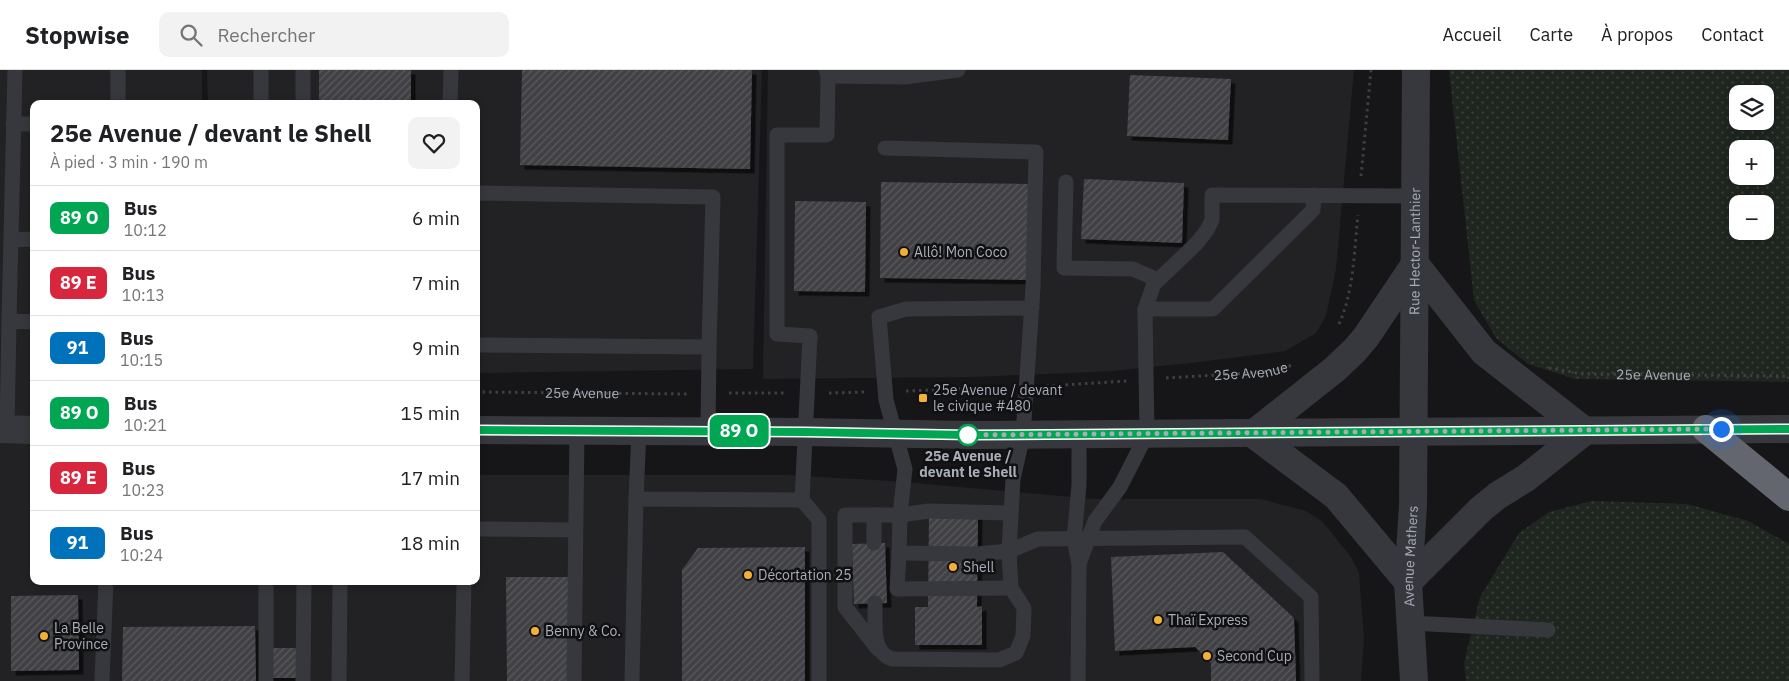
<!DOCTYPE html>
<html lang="fr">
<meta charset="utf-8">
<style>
:root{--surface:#fff;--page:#f2f2f2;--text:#202124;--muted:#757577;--line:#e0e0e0}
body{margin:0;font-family:"IBM Plex Sans",sans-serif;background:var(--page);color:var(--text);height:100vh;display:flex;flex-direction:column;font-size:19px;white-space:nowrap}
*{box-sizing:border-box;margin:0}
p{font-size:16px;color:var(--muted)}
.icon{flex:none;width:28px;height:28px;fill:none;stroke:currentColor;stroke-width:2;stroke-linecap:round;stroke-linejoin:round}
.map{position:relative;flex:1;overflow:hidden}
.details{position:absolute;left:30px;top:30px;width:450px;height:485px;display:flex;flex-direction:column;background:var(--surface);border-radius:10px;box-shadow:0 2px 8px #0003}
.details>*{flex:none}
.badge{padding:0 10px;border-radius:8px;font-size:18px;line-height:32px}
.buttons{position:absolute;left:1729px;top:15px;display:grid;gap:10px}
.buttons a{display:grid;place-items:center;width:45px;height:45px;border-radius:10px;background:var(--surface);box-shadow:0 2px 8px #0003;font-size:25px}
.you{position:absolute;width:25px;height:25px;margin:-12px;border:4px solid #fff;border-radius:50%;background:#1a73e8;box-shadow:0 0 0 8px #1a73e833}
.map>.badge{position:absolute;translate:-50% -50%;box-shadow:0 0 0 2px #fff}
.round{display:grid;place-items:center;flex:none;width:52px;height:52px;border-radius:10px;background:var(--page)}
.head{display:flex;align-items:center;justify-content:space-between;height:85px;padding:0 20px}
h1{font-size:24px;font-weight:700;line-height:38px}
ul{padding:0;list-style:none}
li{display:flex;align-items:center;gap:15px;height:65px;padding:0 20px;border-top:1px solid var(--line)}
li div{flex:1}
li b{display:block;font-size:19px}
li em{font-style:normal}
li .badge{min-width:55px;font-weight:700;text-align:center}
header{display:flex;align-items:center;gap:30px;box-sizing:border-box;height:70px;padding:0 25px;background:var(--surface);border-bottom:1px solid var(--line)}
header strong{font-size:24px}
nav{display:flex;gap:28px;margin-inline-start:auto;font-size:18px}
.search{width:350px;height:45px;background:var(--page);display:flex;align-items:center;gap:12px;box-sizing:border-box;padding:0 18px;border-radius:10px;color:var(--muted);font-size:19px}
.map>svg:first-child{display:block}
.built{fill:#222225}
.green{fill:url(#green-dots);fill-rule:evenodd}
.building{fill:url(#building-hatch);filter:url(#shadow)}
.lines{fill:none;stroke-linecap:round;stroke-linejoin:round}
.path{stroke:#3d3f44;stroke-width:3;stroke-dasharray:2.5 4;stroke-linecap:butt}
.service{stroke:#37383d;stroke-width:15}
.tertiary{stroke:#37383d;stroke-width:28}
.motorway{stroke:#63666e;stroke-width:28}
.line-casing{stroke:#fff;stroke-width:11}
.line{stroke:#00a651;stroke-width:8}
.walk{stroke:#a8adb8;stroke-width:5;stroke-dasharray:0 9}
.poi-dot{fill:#f2b134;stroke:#111113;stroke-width:2}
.stop-dot{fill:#fff;stroke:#00a651;stroke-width:2.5}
.labels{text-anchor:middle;stroke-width:5;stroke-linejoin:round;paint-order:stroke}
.street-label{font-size:14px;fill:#a8adb8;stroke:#111113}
.poi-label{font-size:14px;fill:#a8adb8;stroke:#111113;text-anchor:start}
.stop-label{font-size:14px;font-weight:bold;fill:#a8adb8;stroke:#111113}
</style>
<header>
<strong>Stopwise</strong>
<div class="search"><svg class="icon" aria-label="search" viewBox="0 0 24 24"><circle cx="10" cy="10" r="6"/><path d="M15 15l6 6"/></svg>Rechercher</div>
<nav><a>Accueil</a><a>Carte</a><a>À propos</a><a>Contact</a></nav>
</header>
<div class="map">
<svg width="1789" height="611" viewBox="0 0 1789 611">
<defs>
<pattern id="green-dots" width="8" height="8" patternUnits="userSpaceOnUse" patternTransform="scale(1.25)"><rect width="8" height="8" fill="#1e261f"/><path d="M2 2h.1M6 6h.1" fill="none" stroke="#3c433d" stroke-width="1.8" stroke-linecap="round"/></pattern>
<pattern id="building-hatch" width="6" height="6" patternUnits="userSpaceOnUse" patternTransform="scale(1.25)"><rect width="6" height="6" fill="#404145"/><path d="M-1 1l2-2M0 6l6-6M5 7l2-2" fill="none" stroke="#595a5e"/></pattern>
<filter id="shadow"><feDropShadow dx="4.5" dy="4.5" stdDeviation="0" flood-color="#0009"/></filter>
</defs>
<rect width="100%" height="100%" fill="#161618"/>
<!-- built -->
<g class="built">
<polygon points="0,0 202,0 202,34 34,34 34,511 476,511 476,405 786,405 892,411 1094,429 1261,429 1306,441 1322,451 1351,487 1359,503 1364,569 1361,611 0,611"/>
<polygon points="207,0 762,0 753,299 476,303 476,34 208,34"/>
<polygon points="768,0 1354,0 1336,199 1326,246 1316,263 1285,281 1199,292 1113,301 973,307 763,309"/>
</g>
<!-- green -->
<g class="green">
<path d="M 1449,0 L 1789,0 L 1789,312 L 1575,309 L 1528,294 L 1496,268 L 1474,230 ZM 1738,24 L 1765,24 L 1765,51 L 1738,51 ZM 1738,79 L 1765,79 L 1765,106 L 1738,106 ZM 1738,134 L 1765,134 L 1765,161 L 1738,161 Z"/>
<polygon points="1592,431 1687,434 1748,451 1789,474 1789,611 1466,611 1464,593 1480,527 1519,463 1549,442"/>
</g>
<!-- building -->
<g class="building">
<rect x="319" y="0" width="92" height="34"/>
<polygon points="522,0 752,0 750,99 520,95"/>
<polygon points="1130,5 1231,9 1228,70 1127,66"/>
<polygon points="1084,109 1184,113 1182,173 1081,169"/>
<polygon points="881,112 1031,114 1029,210 880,208"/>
<polygon points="795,131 866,132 865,222 794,221"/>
<polygon points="929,444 978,445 977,537 982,536 982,575 915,575 915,537 928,537"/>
<polygon points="885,473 887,533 854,534 852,474"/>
<polygon points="805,477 805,611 682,611 682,500 698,478"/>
<polygon points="1223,482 1294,548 1296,611 1211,611 1211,593 1195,577 1115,581 1111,487"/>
<polygon points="506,507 568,507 569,611 507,611"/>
<polygon points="78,525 79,600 11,601 11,526"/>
<polygon points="255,556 256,611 122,611 123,557"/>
<polygon points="267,578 304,578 303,608 266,608"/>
</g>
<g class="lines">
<!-- path -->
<g class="path">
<polyline points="1361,106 1371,0"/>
<path d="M 1339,254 C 1354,221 1354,181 1358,145"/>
<path id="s1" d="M 1549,298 L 1583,304 L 1789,306"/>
<path id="s2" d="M 1166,308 L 1267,302 L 1293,295"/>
<polyline points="1046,316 1127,311"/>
<polyline points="906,321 1005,317"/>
<path id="s3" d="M 476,322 L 687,324"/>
<polyline points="729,323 787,323"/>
<polyline points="829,323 865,322"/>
</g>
<!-- service -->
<g class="service">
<polyline points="118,0 118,34"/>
<polyline points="826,0 828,6 905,7 958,0"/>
<polyline points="261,34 261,0"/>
<polyline points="303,34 303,0"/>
<polyline points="450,34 451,0"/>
<polyline points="13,54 34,54"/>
<polyline points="885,78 1036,82 1033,218 1023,365 1013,409 1009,481 1038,469 1245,467 1311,527 1312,611"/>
<polyline points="1066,112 1064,198 1133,199 1158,210"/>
<polyline points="476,123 713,127 709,277"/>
<polyline points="11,170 34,169"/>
<polyline points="1145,239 1154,214 1197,173 1207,160 1212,150 1212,125 1415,126"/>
<polyline points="9,251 15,0"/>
<polyline points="476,275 709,277 708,361"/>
<polyline points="7,360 9,251 34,252"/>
<polyline points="639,361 636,429 802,430 810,266 777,264 777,65 827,65 828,6"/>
<polyline points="802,430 819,450 819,611"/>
<polyline points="476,459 575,460"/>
<polyline points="874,473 874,445"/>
<polyline points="899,483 897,519 1011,518"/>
<polyline points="1079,494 1095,451 1120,417 1147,364 1145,239 1213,239 1313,140 1314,125"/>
<path d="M 875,533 C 876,553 870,581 892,589 L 999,590 L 1016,583 L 1023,566 L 1024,538 L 1011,518 L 1009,481 L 977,484 L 899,483 L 900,445 L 905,399 L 886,330 L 879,247 L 906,239 L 1032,238"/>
<polyline points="1410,553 1548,560"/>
<polyline points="878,579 845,537 845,445 900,445 929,441 1010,443"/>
<polyline points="102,611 106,511"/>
<polyline points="266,611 266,511"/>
<polyline points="303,611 304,511"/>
<polyline points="339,611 340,511"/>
<polyline points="462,611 464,511"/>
<polyline points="574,611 577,360"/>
<polyline points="632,611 636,429"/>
<polyline points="1078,611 1079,494 1074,469 1079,415 1079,364"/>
</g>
<!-- tertiary -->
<g class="tertiary">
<polyline points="1415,194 1484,282 1585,361"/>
<polyline points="0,359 34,360"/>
<polyline points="476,360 805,362 969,365 1789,359"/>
<polyline points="1253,364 1335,299 1355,280 1366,267 1415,194"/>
<polyline points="1253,364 1336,426 1408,512"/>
<polyline points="1408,512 1481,439 1497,426 1526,408 1585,361"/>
<path id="s4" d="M 1414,611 L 1408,512 L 1413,436 L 1416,0"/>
</g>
<!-- motorway -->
<polyline class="motorway" points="1706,359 1789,427"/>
</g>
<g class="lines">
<!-- line casing -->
<g class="line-casing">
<polyline id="line" points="476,360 805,362 969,365 1789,359"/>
</g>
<!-- line -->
<use href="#line" class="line"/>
<!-- walk -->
<polyline class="walk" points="968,365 1721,359"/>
</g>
<!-- markers -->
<g class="poi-dot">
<circle cx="904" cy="182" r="5"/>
<rect x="918" y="323" width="10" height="10" rx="2.5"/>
<circle cx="953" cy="497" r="5"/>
<circle cx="748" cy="505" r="5"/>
<circle cx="1158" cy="550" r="5"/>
<circle cx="535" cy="561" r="5"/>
<circle cx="44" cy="566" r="5"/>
<circle cx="1207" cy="586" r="5"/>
</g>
<circle class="stop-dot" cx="968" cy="365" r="10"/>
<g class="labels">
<!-- street labels -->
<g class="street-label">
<text dy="5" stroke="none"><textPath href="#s4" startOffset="430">Rue Hector-Lanthier</textPath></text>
<text dy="5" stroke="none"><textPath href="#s2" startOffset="85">25e Avenue</textPath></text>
<text dy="5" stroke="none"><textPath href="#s1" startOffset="105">25e Avenue</textPath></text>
<text dy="5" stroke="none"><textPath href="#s3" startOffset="106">25e Avenue</textPath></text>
<text dy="5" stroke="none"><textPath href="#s4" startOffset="125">Avenue Mathers</textPath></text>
</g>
<!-- poi labels -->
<g class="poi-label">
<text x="914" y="187">Allô! Mon Coco</text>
<text x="933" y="325">25e Avenue / devant<tspan x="933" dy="16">le civique #480</tspan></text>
<text x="963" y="502">Shell</text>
<text x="758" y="510">Décortation 25</text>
<text x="1168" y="555">Thaï Express</text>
<text x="54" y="563">La Belle<tspan x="54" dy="16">Province</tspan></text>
<text x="545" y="566">Benny &amp; Co.</text>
<text x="1217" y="591">Second Cup</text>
</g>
<!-- stop labels -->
<g class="stop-label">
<text x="968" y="391">25e Avenue /<tspan x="968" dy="16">devant le Shell</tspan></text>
</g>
</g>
</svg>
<div class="buttons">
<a><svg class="icon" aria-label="layers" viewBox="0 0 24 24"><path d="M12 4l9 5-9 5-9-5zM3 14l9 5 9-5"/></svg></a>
<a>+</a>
<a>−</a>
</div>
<div class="you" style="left:1721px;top:359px"></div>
<b class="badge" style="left:739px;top:361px;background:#00a651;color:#fff">89 O</b>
<section class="details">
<div class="head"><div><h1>25e Avenue / devant le Shell</h1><p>À pied · 3 min · 190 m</p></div><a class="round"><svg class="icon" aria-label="heart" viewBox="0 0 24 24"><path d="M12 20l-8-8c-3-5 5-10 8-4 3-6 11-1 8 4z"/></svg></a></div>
<ul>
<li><span class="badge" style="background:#00a651;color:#fff">89 O</span><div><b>Bus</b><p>10:12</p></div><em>6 min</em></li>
<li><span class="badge" style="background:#d7263d;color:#fff">89 E</span><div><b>Bus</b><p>10:13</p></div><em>7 min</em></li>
<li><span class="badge" style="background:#0072bc;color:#fff">91</span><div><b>Bus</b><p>10:15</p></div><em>9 min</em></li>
<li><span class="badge" style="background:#00a651;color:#fff">89 O</span><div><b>Bus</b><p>10:21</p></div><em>15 min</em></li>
<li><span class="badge" style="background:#d7263d;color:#fff">89 E</span><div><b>Bus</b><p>10:23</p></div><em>17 min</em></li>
<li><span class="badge" style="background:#0072bc;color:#fff">91</span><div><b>Bus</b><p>10:24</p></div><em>18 min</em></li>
</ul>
</section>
</div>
